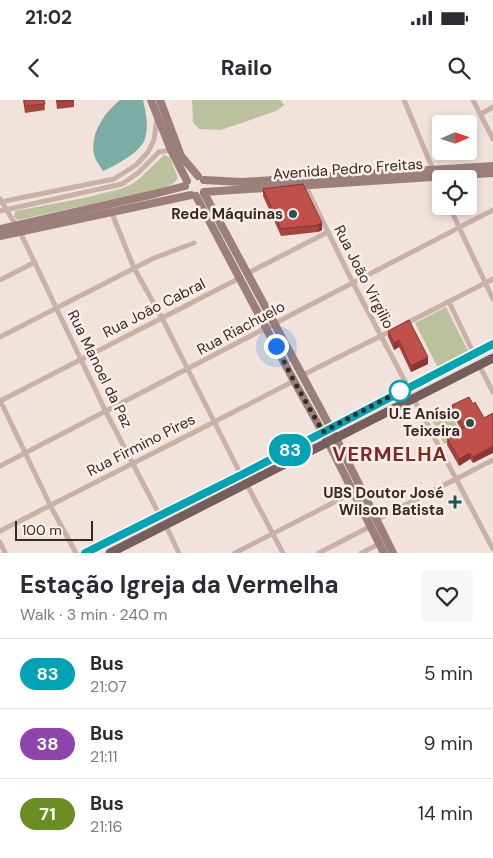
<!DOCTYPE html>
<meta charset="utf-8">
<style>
:root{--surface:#fff;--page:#f7f7f7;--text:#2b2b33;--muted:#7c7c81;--line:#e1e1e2}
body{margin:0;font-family:"DM Sans",sans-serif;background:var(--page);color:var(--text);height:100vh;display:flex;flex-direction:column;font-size:19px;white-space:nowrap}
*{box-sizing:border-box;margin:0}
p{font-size:16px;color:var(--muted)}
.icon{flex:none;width:28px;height:28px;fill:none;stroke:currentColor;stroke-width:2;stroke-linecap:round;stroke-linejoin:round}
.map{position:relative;height:453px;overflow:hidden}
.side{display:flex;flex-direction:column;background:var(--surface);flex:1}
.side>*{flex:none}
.badge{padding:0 10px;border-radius:16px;font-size:18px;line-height:32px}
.needle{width:32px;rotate:87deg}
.controls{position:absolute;left:432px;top:15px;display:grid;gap:10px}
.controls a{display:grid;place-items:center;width:45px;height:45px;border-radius:5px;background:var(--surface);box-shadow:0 2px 8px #0003;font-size:25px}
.scale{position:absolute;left:15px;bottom:12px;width:78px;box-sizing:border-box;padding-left:5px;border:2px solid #362a28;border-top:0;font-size:14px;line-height:18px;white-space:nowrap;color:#362a28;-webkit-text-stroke:4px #f9eee8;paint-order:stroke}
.you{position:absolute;width:25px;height:25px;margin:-12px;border:4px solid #fff;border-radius:50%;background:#1a73e8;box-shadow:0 0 0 8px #1a73e833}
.map>.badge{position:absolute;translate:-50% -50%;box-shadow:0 0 0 2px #fff}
.round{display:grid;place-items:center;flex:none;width:52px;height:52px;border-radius:5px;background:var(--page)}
.summary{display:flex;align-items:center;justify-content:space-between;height:85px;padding:0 20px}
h1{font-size:24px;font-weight:700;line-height:38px}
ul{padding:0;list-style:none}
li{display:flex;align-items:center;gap:15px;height:70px;padding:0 20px;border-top:1px solid var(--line)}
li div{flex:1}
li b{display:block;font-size:19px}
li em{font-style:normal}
li .badge{min-width:55px;font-weight:700;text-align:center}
.status{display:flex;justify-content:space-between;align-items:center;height:35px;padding:0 25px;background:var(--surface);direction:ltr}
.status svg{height:14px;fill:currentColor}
header{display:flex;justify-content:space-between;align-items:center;height:65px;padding:0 20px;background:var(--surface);font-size:22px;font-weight:700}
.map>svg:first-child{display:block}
.green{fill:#bbc09d}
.water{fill:#7cada5}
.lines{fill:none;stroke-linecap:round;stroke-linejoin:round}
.street{stroke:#c9b1a8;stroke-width:5}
.secondary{stroke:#9c7f7a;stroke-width:8}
.primary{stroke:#775e5a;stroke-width:9}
.wall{fill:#a64440}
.shaded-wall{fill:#873734}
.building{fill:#c14f4a;stroke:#873734}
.line-casing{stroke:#fff;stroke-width:11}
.line{stroke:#00a3b4;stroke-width:8}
.walk{stroke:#362a28;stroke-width:5;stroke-dasharray:0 9}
.poi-dot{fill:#1f564f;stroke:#f9eee8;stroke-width:2}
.stop-dot{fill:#fff;stroke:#00a3b4;stroke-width:2.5}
.labels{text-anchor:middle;stroke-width:5;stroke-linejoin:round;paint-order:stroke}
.street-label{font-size:15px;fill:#362a28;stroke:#f9eee8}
.poi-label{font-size:15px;font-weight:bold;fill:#362a28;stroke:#f9eee8;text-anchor:end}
.district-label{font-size:20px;font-weight:bold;letter-spacing:1px;fill:#822824;stroke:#f9eee8}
</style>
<div class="status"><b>21:02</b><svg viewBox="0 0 49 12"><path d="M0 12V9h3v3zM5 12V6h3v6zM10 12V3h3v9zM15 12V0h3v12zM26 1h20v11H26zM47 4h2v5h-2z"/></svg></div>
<header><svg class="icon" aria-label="back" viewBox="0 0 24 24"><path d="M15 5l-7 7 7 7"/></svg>Railo<svg class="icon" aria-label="search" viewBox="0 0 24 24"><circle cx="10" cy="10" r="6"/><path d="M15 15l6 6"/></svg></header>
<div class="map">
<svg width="493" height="453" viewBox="0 0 493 453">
<rect width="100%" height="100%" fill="#f1e3dc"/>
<!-- green -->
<g class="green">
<polygon points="192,0 281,0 284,5 276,11 221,30 199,29 193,22"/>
<polygon points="164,55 170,57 178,78 174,83 164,88 18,120 14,117 15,111 84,98 120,89 132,84 139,79"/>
<polygon points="446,207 469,253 438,268 415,223"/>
<polygon points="448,309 462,335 444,344 431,318"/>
</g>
<!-- water -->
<path class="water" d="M 120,0 L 143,0 C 146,13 149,26 145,39 C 141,52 115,66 103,71 C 100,66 95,60 94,54 C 90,33 105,12 120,0 Z"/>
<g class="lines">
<!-- street -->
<g class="street">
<polyline points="404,0 441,89"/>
<polyline points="473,0 493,39"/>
<polyline points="481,14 493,7"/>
<polyline points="304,83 353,183 408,287"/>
<polyline points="0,99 20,132 106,312 160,416"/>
<polyline points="0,102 114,79 136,65 148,52 154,40 157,18"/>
<polyline points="449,106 493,199"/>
<polyline points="0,111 122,84 138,73 159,52 171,50"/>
<polyline points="111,111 134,168 162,218 241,375"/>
<polyline points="246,174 328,132"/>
<polyline points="0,180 35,162"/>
<polyline points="449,202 474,254"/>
<polyline points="405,224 493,179"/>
<polyline points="0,237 154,158 194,143"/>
<polyline points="479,265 493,292"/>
<polyline points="301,276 393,230"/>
<polyline points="414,299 493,449"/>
<polyline points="0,300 51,407 76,453"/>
<polyline points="0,301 240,178"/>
<polyline points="0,366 493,110"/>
<polyline points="246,383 283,453"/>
<polyline points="376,420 493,360"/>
<polyline points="165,424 179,453"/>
<path d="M 0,431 C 98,382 196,331 294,281"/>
<polyline points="0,442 5,453"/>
<polyline points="235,453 356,391"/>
<polyline points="319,453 371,426"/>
<polyline points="361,453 381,443"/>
</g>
<!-- secondary -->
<g class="secondary">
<polyline points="151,0 171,50 187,81"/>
<polyline points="160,0 181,56 198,76"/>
<polyline points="204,80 242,82 493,66"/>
<polyline points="204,92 493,73"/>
<polyline points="204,93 336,338 393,453"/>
<polyline points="196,96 294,281 328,342 384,453"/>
<polyline points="0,129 154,94 185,86"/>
<polyline points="0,136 191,95"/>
</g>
<!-- primary -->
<g class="primary">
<polyline points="85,453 241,375 493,244"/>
<polyline points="110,453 493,258"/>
</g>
</g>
<!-- wall -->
<g class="wall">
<polygon points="23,0 44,0 45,10 25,13"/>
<polygon points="56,0 74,0 74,7 57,9"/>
<polygon points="303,84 322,130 318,132 281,136 263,96 263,89"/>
<polygon points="388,231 428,264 411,272 399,247 394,250 388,237"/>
<polygon points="475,302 473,363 470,359 459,366 447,345 447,338 461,330 452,312 452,305 473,304"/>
</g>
<!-- shaded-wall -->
<g class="shaded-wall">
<polygon points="322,123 322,130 318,132 318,125"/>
<polygon points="399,240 399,247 394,250 394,243"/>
<polygon points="428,257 428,264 411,272 411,266"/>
<polygon points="493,346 493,353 473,363 473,357"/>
<polygon points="470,353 470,359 459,366 459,359"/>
</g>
<!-- building -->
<g class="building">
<polygon points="24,0 44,0 45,4 25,6"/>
<polygon points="57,0 74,0 57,2"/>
<polygon points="303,84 322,123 318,125 281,129 263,89"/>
<polygon points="409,220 428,257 411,266 399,240 394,243 388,231"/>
<polygon points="469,297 473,304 475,302 484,318 493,313 493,346 473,357 470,353 459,359 447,338 464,328 452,305"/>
</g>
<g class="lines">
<!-- line casing -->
<g class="line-casing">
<polyline id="line" points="85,453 241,375 493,244"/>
</g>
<!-- line -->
<use href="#line" class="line"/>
<!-- walk -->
<polyline class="walk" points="276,246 294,281 323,332 400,291"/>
</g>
<!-- markers -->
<g class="poi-dot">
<circle cx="293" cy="114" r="5"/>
<circle cx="470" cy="323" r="5"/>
<path d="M452.5 394.5h5v5h5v5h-5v5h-5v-5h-5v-5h5z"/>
</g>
<circle class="stop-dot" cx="400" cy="291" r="10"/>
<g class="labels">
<!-- street labels -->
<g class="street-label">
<text transform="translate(348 69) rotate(-4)" y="5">Avenida Pedro Freitas</text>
<text transform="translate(364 177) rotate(63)" y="5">Rua João Virgilio</text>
<text transform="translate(154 208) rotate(-27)" y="5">Rua João Cabral</text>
<text transform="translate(241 228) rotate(-28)" y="5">Rua Riachuelo</text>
<text transform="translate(100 269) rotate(64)" y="5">Rua Manoel da Paz</text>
<text transform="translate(141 345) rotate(-27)" y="5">Rua Firmino Pires</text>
</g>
<!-- poi labels -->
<g class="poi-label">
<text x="283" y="119">Rede Máquinas</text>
<text x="460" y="319">U.E Anísio<tspan x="460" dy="17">Teixeira</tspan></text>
<text x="444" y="398">UBS Doutor José<tspan x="444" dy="17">Wilson Batista</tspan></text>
</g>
<!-- district labels -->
<g class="district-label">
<text x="390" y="361">VERMELHA</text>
</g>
</g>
</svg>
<div class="controls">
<a><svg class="needle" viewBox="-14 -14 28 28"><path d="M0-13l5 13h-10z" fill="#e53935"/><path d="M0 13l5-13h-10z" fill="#7c7c81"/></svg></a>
<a><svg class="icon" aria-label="locate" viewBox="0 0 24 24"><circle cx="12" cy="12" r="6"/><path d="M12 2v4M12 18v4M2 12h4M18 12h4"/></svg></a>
</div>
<div class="scale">100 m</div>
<div class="you" style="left:276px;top:246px"></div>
<b class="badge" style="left:290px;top:350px;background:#00a3b4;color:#fff">83</b>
</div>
<section class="side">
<div class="summary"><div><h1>Estação Igreja da Vermelha</h1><p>Walk · 3 min · 240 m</p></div><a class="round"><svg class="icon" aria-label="heart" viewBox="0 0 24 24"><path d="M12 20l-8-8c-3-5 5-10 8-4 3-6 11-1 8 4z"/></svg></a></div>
<ul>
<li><span class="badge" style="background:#00a3b4;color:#fff">83</span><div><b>Bus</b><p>21:07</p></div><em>5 min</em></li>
<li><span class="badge" style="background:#8e44ad;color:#fff">38</span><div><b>Bus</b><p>21:11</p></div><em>9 min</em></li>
<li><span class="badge" style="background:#6b8e23;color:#fff">71</span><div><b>Bus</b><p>21:16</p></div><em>14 min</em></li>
</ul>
</section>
